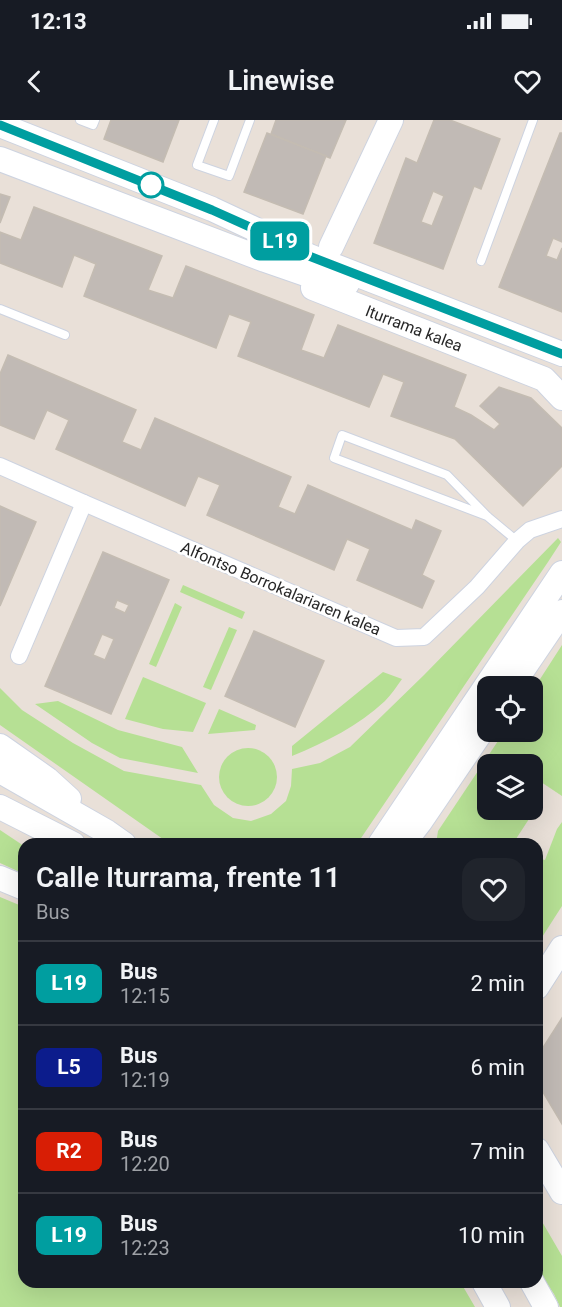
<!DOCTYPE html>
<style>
:root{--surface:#171b24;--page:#20242c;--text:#f1f3f6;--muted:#9ea1a6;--line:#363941}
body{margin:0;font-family:Roboto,sans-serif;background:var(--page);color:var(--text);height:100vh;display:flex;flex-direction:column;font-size:22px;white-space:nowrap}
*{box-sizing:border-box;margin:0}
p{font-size:20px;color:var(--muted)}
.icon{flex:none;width:33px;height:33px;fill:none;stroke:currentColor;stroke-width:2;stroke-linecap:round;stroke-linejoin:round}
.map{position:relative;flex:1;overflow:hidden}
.details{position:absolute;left:18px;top:718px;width:525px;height:450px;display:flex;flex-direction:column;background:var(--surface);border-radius:18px;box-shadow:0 6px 24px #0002}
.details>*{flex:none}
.badge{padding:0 12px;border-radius:9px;font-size:21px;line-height:39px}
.controls{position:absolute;left:477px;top:556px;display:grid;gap:12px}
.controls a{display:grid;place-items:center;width:66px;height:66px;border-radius:12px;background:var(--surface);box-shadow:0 6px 24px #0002;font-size:30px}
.map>.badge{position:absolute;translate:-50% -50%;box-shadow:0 0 0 3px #fff}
.round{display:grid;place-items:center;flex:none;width:63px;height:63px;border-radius:18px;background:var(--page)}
.overview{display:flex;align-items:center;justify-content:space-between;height:102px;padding:0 18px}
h1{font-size:28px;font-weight:600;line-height:45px}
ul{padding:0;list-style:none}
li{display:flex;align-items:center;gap:18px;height:84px;padding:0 18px;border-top:2px solid var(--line)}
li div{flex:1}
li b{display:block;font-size:22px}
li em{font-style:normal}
li .badge{min-width:66px;font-weight:700;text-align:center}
.status{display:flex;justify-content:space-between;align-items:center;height:42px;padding:0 30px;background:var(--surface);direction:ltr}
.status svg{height:16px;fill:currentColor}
header{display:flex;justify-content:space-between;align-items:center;height:78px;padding:0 18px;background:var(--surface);font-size:27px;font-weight:600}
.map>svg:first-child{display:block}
.green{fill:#b6e094}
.building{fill:#c1bab5;stroke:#c4bcb2;stroke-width:1.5;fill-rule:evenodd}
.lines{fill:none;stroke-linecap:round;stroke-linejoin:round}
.lane-casing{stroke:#cdd3e0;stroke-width:10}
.street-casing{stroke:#cdd3e0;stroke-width:18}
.secondary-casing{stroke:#cdd3e0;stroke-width:26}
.lane{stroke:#fff;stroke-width:8}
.street{stroke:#fff;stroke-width:16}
.secondary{stroke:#fff;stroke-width:24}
.line-casing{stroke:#fff;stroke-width:14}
.line{stroke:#009ea0;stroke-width:9}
.stop-dot{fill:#fff;stroke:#009ea0;stroke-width:3}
.labels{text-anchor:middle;stroke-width:5;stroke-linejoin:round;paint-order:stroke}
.street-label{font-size:16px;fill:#272727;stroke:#fff}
</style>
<div class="status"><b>12:13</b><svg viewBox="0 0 49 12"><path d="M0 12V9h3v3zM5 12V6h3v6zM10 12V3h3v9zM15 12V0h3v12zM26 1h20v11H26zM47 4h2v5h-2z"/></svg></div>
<header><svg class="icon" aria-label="back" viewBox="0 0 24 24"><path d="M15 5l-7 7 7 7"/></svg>Linewise<svg class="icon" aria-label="heart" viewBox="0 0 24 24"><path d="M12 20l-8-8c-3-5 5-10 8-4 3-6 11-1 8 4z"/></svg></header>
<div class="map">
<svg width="562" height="1187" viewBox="0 0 562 1187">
<rect width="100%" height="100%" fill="#e9e0d8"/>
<!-- green -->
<g class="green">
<polygon points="558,418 561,422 548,442 357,724 170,724 0,605 0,568 22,590 73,623 124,651 201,665 214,685 233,698 251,701 271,694 286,681 291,666 292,649 320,643 350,627 424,555"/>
<polygon points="183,465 245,492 242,499 180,472"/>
<polygon points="175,483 182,487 156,547 149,544"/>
<polygon points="229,507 237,510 211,570 203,567"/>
<polygon points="562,525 562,676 541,662 533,690 532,645 488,645 488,690 532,690 529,699 514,722 516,724 436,724 438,711 504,612 532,612 533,570"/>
<path d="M 383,552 L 402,559 C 397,566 391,575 385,581 C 358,606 326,622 292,636 L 292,626 Z"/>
<polygon points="143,557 206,583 193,612 163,609 125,599"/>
<polygon points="58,581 118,610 182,627 198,653 120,638 92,623 35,584"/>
<polygon points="219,589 256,605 255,610 208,614"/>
<circle cx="248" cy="657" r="29"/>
<polygon points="562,702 562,786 537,825 537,738 545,740 557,709"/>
<polygon points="0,710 24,726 24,754 0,743"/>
<polygon points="0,777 24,787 24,1162 461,1163 475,1187 0,1187"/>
<polygon points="537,1093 562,1136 562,1187 560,1187 554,1174 537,1149"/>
</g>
<!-- building -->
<g class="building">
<polygon points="111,0 179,0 163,42 104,19"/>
<polygon points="276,0 346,0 330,38 271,14"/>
<path d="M 434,0 L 450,0 L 500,19 L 481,69 L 474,66 L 443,149 L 374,123 L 406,38 L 417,43 ZM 433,71 L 444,76 L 432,106 L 421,102 Z"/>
<polygon points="267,13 326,36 303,94 244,72"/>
<polygon points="560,13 562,13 562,122 553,118 546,136 557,140 562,128 562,192 499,167"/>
<polygon points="0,74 10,77 0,103"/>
<polygon points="34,87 162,136 148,170 173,178 186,146 314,195 301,230 324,238 338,205 466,255 454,287 471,295 494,310 500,304 480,286 499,267 531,278 562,308 562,346 523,386 455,319 391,296 404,262 383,254 369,287 238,236 251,202 229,194 216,228 84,176 96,144 74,135 62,167 0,143 0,112 21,120"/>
<polygon points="8,235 136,290 122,322 141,330 155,298 291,357 278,387 295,394 308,365 412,410 416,400 441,411 422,455 434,461 422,488 357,460 370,429 347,419 334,450 207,395 220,365 198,356 185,386 56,329 69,300 47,290 34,319 0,305 0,254"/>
<polygon points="0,386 36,402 0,486"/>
<path d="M 103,432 L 169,460 L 111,594 L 45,566 ZM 117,480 L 129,485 L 125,493 L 114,488 ZM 102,514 L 114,519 L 105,540 L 93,535 Z"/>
<polygon points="254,511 324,541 295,607 225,576"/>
<polygon points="562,898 562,1004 537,962 537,937"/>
</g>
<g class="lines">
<!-- lane casing -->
<g class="lane-casing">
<g id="lane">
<polyline points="80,0 93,5 95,0"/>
<polyline points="214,0 197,45 229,56 250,0"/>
<polyline points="481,141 533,0"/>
<polyline points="0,189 65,215"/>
<polyline points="487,396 334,338 342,315 447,355 487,396 517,421"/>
</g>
</g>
<!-- street casing -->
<g class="street-casing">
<g id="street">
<polyline points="0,346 84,383 396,518 424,517 477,467 517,421 530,410 562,399"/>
<polyline points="19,536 84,383"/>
</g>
</g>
<!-- secondary casing -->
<g class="secondary-casing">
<g id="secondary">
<polyline points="0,5 212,89 261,112 309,136 562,234"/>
<polyline points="0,39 265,140 314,157 338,160 347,164"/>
<polyline points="331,127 391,0"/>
<polyline points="313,168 544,259 562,278"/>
<polyline points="511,567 562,492"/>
<polyline points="0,626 47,659 69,679"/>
<polyline points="0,651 107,712 124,724"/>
<polyline points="0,687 73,724"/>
<polyline points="380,724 562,453"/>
<polyline points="403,724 420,702 488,602"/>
<polyline points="0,758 24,768"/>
<polyline points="537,867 562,828"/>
<polyline points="537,1030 562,1072"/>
<polyline points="484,1162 498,1187"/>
<polyline points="532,1162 546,1187"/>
</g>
</g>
<!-- lane -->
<use href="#lane" class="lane"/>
<!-- street -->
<use href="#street" class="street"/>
<!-- secondary -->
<use href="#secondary" class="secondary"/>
</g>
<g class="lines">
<!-- line casing -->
<g class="line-casing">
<polyline id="line" points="0,5 212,90 261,112 309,136 562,234"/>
</g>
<!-- line -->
<use href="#line" class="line"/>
</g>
<!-- markers -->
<circle class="stop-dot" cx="151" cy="65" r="12"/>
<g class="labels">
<!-- street labels -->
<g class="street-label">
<text transform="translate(414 208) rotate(21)" y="6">Iturrama kalea</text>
<text transform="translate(281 468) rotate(23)" y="6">Alfontso Borrokalariaren kalea</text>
</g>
</g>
</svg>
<div class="controls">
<a><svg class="icon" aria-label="locate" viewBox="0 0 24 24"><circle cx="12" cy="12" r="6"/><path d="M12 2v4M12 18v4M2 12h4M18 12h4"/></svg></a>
<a><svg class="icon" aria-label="layers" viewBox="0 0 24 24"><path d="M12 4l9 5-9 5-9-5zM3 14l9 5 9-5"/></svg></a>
</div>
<b class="badge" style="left:280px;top:121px;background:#009ea0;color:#fff">L19</b>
<section class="details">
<div class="overview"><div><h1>Calle Iturrama, frente 11</h1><p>Bus</p></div><a class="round"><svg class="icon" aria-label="heart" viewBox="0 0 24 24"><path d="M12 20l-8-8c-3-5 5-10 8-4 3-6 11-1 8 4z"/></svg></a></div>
<ul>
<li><span class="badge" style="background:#009ea0;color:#fff">L19</span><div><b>Bus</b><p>12:15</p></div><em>2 min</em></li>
<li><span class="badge" style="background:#0c1c8c;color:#fff">L5</span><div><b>Bus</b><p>12:19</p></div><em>6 min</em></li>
<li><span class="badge" style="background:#d81e05;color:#fff">R2</span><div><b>Bus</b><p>12:20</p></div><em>7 min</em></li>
<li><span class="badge" style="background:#009ea0;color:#fff">L19</span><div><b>Bus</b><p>12:23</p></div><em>10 min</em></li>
</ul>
</section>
</div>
